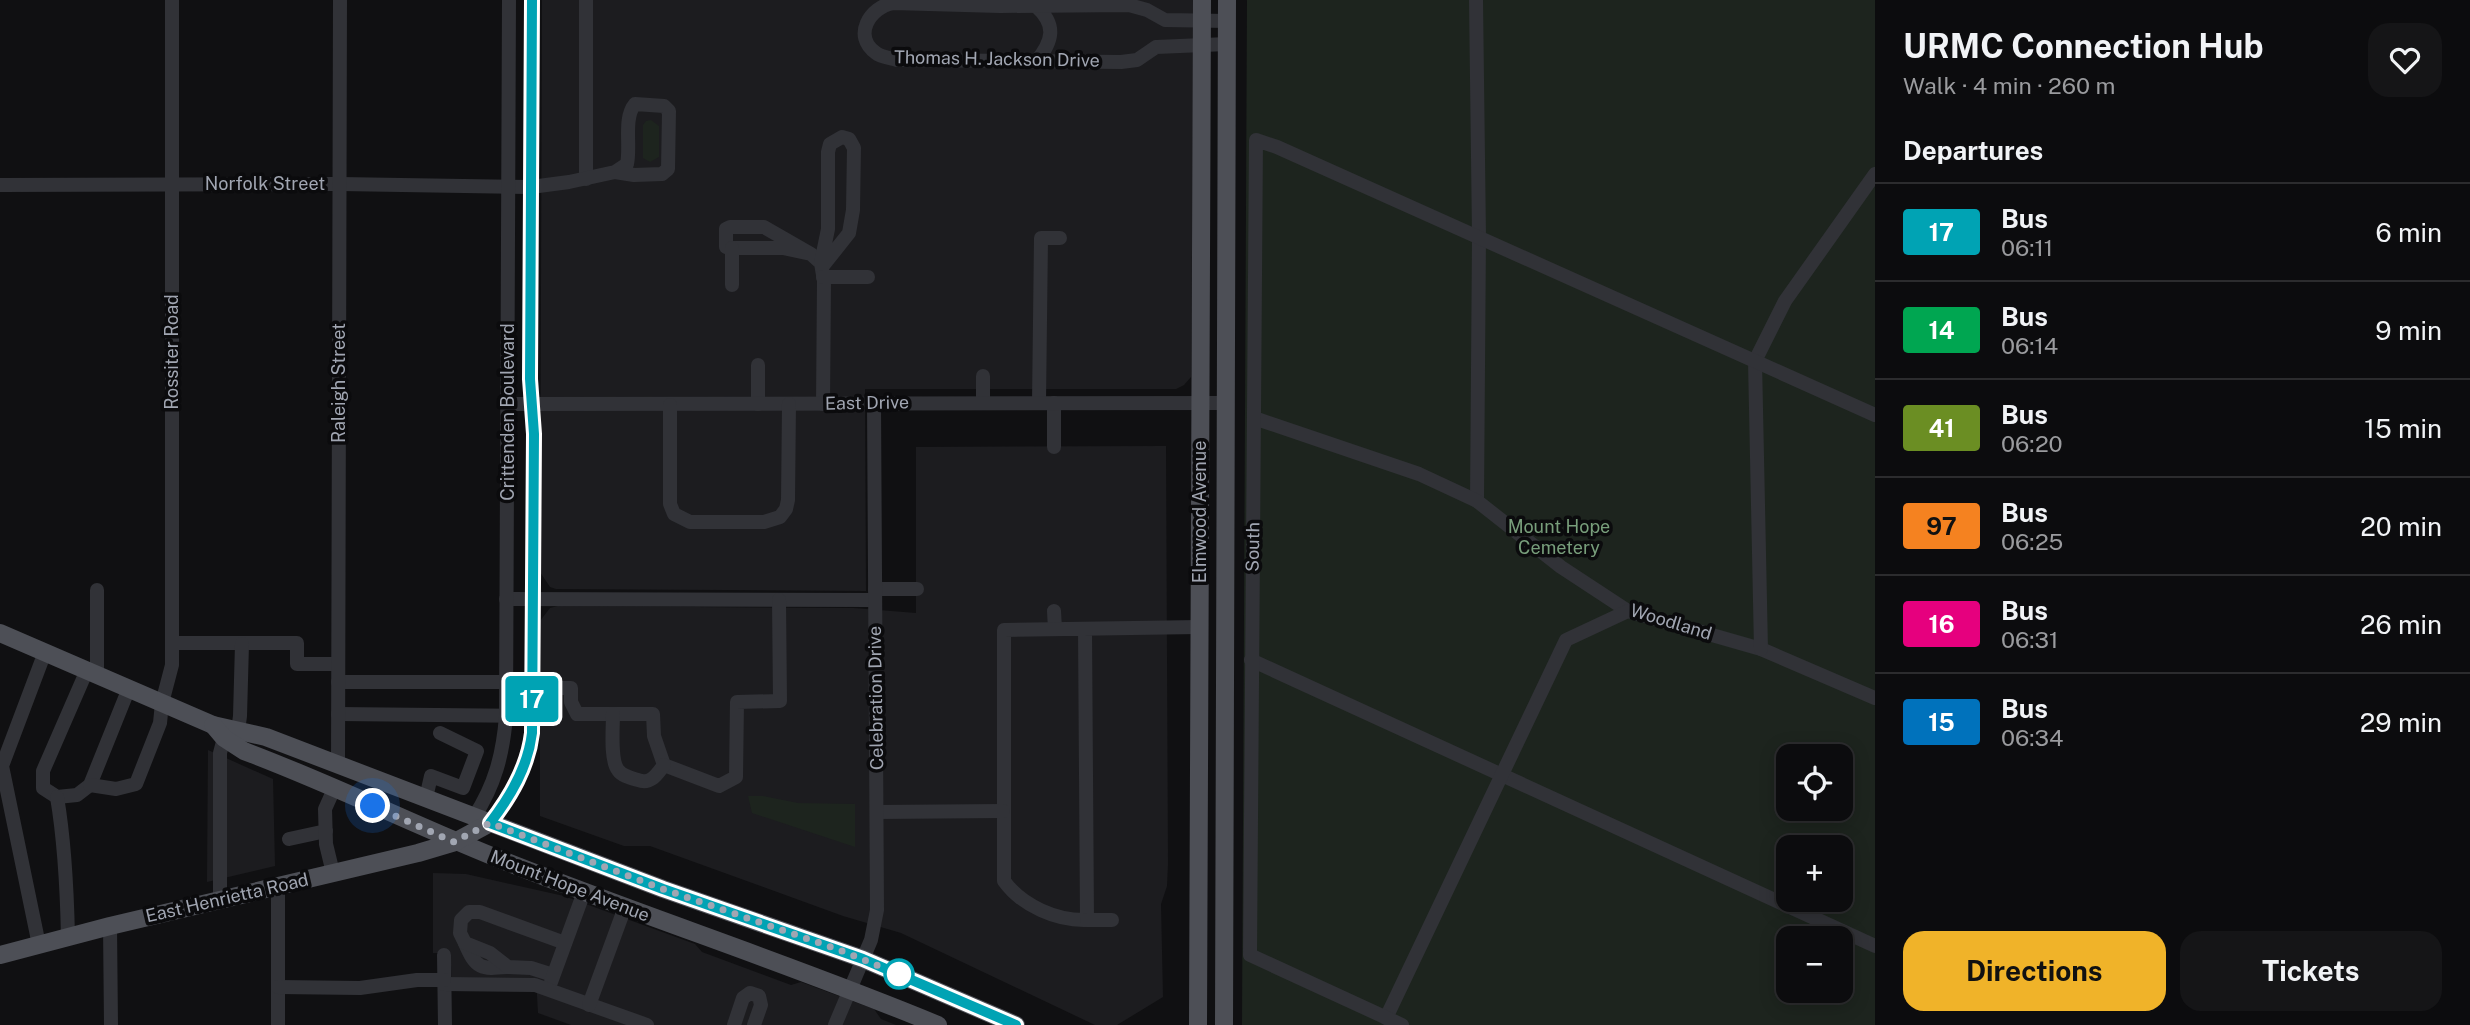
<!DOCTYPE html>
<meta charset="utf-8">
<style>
:root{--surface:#0c0c0e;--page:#151517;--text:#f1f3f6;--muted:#9a9b9e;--line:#2c2c2e;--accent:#f0b329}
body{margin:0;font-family:"Public Sans",sans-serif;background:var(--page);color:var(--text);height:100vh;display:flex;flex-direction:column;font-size:26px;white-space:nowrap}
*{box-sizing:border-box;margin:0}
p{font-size:23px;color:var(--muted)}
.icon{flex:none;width:38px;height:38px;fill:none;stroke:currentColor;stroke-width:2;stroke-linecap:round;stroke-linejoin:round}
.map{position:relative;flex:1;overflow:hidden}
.drawer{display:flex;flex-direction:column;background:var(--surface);width:595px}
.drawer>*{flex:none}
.badge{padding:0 14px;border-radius:5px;font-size:24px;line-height:46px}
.fabs{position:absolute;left:1776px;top:744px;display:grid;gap:14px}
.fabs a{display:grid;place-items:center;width:77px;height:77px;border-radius:14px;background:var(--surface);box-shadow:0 4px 18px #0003,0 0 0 2px var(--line);font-size:35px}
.you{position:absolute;width:35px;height:35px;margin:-18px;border:5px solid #fff;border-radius:50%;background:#1a73e8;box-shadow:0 0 0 10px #1a73e833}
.map>.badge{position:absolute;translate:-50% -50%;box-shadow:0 0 0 4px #fff}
h2{padding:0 28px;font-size:26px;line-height:63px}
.round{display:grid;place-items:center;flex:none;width:74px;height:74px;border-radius:21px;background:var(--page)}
.head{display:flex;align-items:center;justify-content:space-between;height:119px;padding:0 28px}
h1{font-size:33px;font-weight:700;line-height:52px}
.cta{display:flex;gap:14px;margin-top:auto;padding:14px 28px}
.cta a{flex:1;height:80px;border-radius:21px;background:var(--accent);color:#111;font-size:28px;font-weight:700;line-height:80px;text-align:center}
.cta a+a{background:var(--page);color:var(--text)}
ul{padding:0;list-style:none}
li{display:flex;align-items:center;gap:21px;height:98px;padding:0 28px;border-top:2px solid var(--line)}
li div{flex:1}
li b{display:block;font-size:26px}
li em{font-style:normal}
li .badge{min-width:77px;font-weight:700;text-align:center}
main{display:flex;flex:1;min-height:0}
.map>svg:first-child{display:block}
.built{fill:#1c1c1f}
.green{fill:#1d241e;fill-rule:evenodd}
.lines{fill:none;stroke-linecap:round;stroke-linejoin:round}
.minor{stroke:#313237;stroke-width:14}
.major{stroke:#4d4f56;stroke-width:18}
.line-casing{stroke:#fff;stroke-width:16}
.line{stroke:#00a3b4;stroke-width:10}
.walk{stroke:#a1a6b2;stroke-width:7;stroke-dasharray:0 12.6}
.stop-dot{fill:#fff;stroke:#00a3b4;stroke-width:3.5}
.labels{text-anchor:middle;stroke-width:7;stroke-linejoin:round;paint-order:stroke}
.street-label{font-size:18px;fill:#a1a6b2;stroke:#0b0b0d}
.park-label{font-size:18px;fill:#789e7b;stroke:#0b0b0d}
</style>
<main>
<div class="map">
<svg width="1875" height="1025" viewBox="0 0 1875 1025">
<rect width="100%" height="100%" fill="#101012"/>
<!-- built -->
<g class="built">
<polygon points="542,0 1194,0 1191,377 1184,385 1176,389 865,389 866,591 556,589 550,587 540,572"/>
<polygon points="1166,446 1168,864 1167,886 1161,904 1163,997 1117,1025 1095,1025 901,933 843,916 650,846 624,846 540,816 540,621 550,608 558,606 854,608 916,613 916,447"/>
<polygon points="208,750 273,779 275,866 207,882"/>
<polygon points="433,873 466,874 564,896 695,944 702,952 791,985 801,982 874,1009 881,1019 896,1025 571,1025 538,1013 536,978 452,978 450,953 433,953"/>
</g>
<!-- green -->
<g class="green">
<path d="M 1247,0 L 1875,0 L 1875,1025 L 1242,1025 ZM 1788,756 L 1841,756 L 1841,808 L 1788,808 ZM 1788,847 L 1841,847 L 1841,900 L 1788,900 ZM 1788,938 L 1841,938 L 1841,990 L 1788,990 Z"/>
<polygon points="651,120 659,126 659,157 650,162 643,158 643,125 646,121"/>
<polygon points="748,796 763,796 798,803 855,804 855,847 752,813"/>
</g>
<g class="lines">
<!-- minor -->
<g class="minor">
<polyline points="1476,0 1479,236 1477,501"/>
<path d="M 1036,6 C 1057,25 1053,41 1036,62"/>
<path d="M 1227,21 L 1165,20 L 1147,10 L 1129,5 L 1000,6 L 893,3 C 870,7 852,36 876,53 C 881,57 890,58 897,60 L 1121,62 L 1137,60 L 1156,47 L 1227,44"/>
<polyline points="586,179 586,0"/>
<path d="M 0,185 L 340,184 L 531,187 L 569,182 L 615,172 L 634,175 L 662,174 L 668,169 L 669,111 L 664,106 L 635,104 C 623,118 631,146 627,164 L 615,172"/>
<polyline points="811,254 783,248 732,248 726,247 726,229 730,227 764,227 811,254 821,263 824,281 823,404"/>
<polyline points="821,263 828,229 828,152 830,144 842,137 849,139 854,148 853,210 849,233 822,267"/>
<polyline points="823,277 868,277"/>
<polyline points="732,285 732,248"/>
<polyline points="758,365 758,404"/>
<polyline points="983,376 983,403"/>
<polyline points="1039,403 1041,238 1060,238"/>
<polyline points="1054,403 1054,447"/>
<polyline points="508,404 1226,403"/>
<polyline points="670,405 670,504 674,514 690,522 764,522 780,517 786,509 788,500 789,404"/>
<polyline points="1254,418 1419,474 1477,501 1561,567 1628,611 1761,649 1875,698"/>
<polyline points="875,589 917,589"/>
<polyline points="506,599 875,600"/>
<polyline points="1054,611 1055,629"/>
<path d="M 1085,629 L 1087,920 C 1057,921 1022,906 1004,881 L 1004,630 L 1199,627"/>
<polyline points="173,643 297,643 297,664 338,664"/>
<polyline points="1761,649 1755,361 1785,301 1875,174"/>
<polyline points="1251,660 1875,946"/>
<polyline points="87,670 43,771 43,788 57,797 77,795 90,785 129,688"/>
<polyline points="97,674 97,590"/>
<polyline points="338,682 506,682"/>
<polyline points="532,688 571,688 571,702 577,714 653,714 654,736 664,765 719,786 736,777 737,702 780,701 779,600"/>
<polyline points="338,714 532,716"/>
<path d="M 613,714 C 613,727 610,760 618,770 C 622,776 631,778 638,780 C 651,785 657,774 664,765"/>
<polyline points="238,731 240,716 242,644"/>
<polyline points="338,766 340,0"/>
<polyline points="90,785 116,789 136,784 160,723 162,703 172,665 172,0"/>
<path d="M 57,797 C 65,844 67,890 68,937"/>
<polyline points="426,798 431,776 463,788 477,751 440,733"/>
<polyline points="877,812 1003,811"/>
<path d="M 474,817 C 495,785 503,754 506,716 L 509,0"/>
<path d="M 490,823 C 512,796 528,767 532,733 L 534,434 L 530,376 L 532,0"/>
<polyline points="289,839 326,831"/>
<polyline points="333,873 326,844 325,809 334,789"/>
<polyline points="278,887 278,1025"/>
<polyline points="220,901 220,753 224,738"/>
<polyline points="1087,920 1112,920"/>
<polyline points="110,926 111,1025"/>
<path d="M 465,943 C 476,970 482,969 508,967"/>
<polyline points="39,945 2,766 45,652"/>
<polyline points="444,955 445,1025"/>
<polyline points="553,975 531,968 508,967 490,953 465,943 460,933 461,920 469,912 480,912 565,943"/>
<polyline points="551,982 584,892"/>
<polyline points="444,984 535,985 647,1025"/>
<polyline points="278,987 360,988 417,980 444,980"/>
<polyline points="589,1005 625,907"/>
<polyline points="1386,1018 1566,640 1628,611"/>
<polyline points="734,1025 743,998 750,993 759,996 761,1005 754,1025"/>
<polyline points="835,1025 871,940 877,910 874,403"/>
<polyline points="1402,1025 1250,955 1256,140 1277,147 1875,415"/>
</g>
<!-- major -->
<g class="major">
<polyline points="0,633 213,725 266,737 663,889 863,959 1016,1025"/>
<path d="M 213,725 L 224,738 L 244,751 C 338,786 428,832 522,868 C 660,922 801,968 938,1025"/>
<polyline points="0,955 110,926 418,853 455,842 490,823"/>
<polyline points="1198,1025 1202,0"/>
<polyline points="1224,1025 1227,0"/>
</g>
</g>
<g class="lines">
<!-- line casing -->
<g class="line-casing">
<path id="line" d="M 532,0 L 530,379 L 534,434 L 532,733 C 528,767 511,796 490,823 L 663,889 L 863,959 L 1016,1025"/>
</g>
<!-- line -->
<use href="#line" class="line"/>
<!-- walk -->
<polyline class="walk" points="373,806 454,842 490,823 663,889 837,949 904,976 899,974"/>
</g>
<!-- markers -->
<circle class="stop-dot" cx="899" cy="974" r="14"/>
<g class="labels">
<!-- street labels -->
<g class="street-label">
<text transform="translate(997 59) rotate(1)" y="6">Thomas H. Jackson Drive</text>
<text x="265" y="190">Norfolk Street</text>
<text transform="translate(172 352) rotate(-90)" y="6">Rossiter Road</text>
<text transform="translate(339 383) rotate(-90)" y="6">Raleigh Street</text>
<text transform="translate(867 403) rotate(-1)" y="6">East Drive</text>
<text transform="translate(508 412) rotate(-90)" y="6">Crittenden Boulevard</text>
<text transform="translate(1200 512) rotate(-90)" y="6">Elmwood Avenue</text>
<text transform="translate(1253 547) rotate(-89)" y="6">South</text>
<text transform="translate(1671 622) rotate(17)" y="6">Woodland</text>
<text transform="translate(876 698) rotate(-91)" y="6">Celebration Drive</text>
<text transform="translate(570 886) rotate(21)" y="6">Mount Hope Avenue</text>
<text transform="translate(227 898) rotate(-13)" y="6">East Henrietta Road</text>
</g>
<!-- park labels -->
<g class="park-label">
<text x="1559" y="533">Mount Hope<tspan x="1559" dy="21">Cemetery</tspan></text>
</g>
</g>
</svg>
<div class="fabs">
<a><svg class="icon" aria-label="locate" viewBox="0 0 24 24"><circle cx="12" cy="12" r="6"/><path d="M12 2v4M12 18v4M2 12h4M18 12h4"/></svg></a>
<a>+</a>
<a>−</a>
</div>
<div class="you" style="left:373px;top:806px"></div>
<b class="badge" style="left:532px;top:699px;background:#00a3b4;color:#fff">17</b>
</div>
<section class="drawer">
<div class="head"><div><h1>URMC Connection Hub</h1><p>Walk · 4 min · 260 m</p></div><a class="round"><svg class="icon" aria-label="heart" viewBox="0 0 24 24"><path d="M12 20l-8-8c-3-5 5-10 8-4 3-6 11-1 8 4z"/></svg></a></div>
<h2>Departures</h2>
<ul>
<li><span class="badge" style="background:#00a3b4;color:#fff">17</span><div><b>Bus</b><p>06:11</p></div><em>6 min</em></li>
<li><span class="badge" style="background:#00a651;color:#fff">14</span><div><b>Bus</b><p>06:14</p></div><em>9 min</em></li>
<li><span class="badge" style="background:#6b8e23;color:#fff">41</span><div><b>Bus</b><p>06:20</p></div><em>15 min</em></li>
<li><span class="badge" style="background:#f58220;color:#111">97</span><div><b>Bus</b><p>06:25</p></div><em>20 min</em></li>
<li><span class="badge" style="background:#e6007e;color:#fff">16</span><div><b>Bus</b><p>06:31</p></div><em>26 min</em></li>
<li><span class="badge" style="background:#0072bc;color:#fff">15</span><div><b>Bus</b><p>06:34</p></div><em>29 min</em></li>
</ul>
<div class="cta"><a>Directions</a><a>Tickets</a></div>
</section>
</main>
